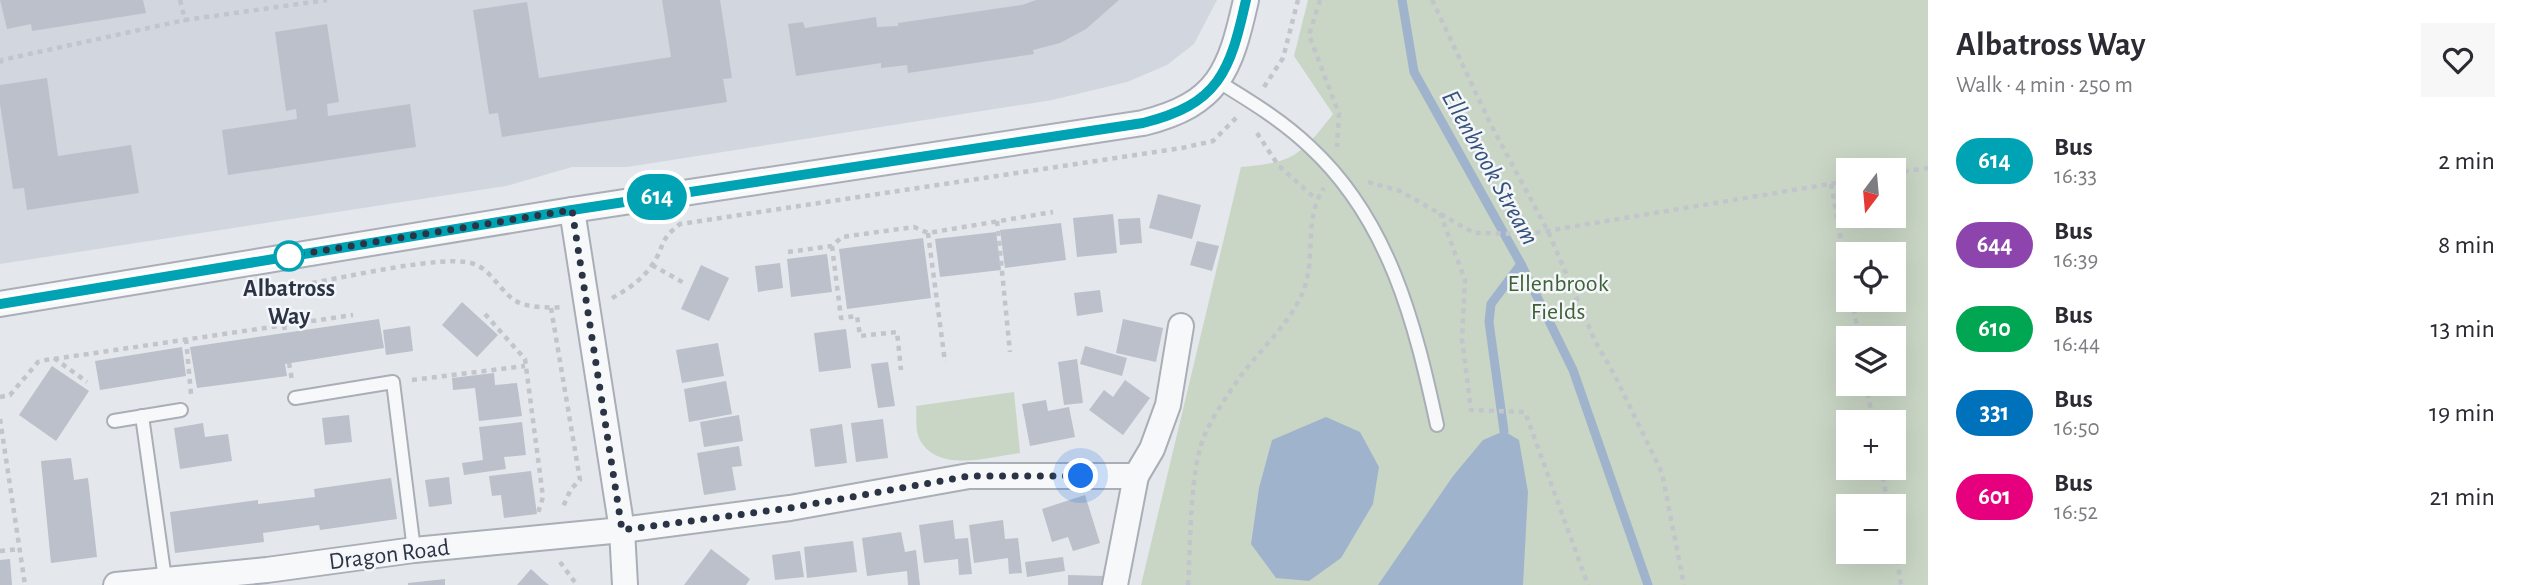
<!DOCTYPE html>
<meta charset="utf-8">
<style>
:root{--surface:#fff;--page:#f7f7f7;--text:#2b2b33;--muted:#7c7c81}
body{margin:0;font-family:"Alegreya Sans",sans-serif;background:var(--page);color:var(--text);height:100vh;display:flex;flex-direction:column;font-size:26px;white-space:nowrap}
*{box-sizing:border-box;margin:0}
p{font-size:23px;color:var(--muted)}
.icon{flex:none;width:38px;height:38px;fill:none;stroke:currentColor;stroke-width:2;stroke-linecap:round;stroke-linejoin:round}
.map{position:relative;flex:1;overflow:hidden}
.details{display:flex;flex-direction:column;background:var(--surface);width:595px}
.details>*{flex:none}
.badge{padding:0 14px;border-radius:23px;font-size:24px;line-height:46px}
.needle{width:46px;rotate:196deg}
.buttons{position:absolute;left:1836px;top:158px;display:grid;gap:14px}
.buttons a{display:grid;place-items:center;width:70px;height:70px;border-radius:0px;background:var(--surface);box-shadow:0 7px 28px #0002;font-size:35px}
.you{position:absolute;width:35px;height:35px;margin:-18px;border:5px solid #fff;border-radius:50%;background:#1a73e8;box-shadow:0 0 0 10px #1a73e833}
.map>.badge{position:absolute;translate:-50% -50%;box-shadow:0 0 0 4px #fff}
.round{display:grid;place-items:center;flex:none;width:74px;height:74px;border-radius:0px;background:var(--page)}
.overview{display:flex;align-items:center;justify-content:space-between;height:119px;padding:0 28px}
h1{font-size:33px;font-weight:700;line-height:52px}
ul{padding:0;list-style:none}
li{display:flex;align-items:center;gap:21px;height:84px;padding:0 28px}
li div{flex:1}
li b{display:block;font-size:26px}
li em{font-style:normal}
li .badge{min-width:77px;font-weight:700;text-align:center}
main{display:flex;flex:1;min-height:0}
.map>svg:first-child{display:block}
.built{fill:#d2d6de}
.green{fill:#c9d6c5;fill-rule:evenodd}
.water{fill:#9fb4cc}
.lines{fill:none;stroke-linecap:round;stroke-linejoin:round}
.stream{stroke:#9fb4cc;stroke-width:9}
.building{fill:#bbc0ca}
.lane-casing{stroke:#a9aeb7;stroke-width:16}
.street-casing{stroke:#a9aeb7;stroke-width:28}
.path{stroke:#c2c5cb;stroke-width:4.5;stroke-dasharray:5 5;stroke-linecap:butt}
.lane{stroke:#f7f8fa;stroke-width:12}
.street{stroke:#f7f8fa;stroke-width:24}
.line-casing{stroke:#fff;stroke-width:16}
.line{stroke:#00a3b4;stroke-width:10}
.walk{stroke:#2b3445;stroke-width:7;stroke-dasharray:0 12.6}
.stop-dot{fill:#fff;stroke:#00a3b4;stroke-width:3.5}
.labels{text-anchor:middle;stroke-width:5;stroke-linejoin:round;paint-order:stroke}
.park-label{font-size:24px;fill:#3f6138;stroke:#f4f6f9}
.stop-label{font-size:24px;font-weight:bold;fill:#2b3445;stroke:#f4f6f9}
.street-label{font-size:24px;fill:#2b3445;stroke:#f4f6f9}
.water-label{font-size:26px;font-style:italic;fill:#34527a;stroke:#f4f6f9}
</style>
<main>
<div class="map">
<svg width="1928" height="585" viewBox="0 0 1928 585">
<rect width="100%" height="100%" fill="#e4e7ec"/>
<!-- built -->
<polygon class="built" points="0,0 1217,0 1194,44 1167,65 1127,82 1052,100 627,167 572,167 506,186 0,264"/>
<!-- green -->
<g class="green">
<path d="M 1308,0 L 1928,0 L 1928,585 L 1141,585 L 1241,167 C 1294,163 1301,155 1333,114 L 1294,56 ZM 1848,170 L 1894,170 L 1894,215 L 1848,215 ZM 1848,254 L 1894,254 L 1894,299 L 1848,299 ZM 1848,338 L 1894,338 L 1894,383 L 1848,383 ZM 1848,422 L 1894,422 L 1894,467 L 1848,467 ZM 1848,506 L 1894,506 L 1894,551 L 1848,551 Z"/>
<path d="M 1014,392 L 1020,453 C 989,457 936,474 919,438 C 915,429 917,415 916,406 Z"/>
</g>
<!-- water -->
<g class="water">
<polygon points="1326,417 1360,432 1379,467 1373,504 1341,558 1309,581 1276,578 1251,544 1259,488 1272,440"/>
<polygon points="1504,431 1519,440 1528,492 1523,585 1378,585 1453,476 1483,440"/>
</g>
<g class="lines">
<!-- stream -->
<g class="stream">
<polyline points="1402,0 1414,72 1521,264 1573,370 1648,585"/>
<polyline points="1504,431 1489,322 1491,304 1521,264"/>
</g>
</g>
<!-- building -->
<g class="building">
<polygon points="0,0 143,0 146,13 32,31 31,24 7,29"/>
<polygon points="662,0 720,0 732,78 723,79 727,102 502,137 498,113 489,114 473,10 527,2 539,78 671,57"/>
<polygon points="1036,0 1119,0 1086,29 1060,43 1033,50 1034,54 908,73 907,65 881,68 881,63 796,76 788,24 803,22 805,28 876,17 877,27 898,26 898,23 1022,5"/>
<polygon points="327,24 339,102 327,104 328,116 410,104 416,147 228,175 222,130 297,119 296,109 286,111 275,32"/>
<polygon points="47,78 58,156 131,145 139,193 27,210 24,188 13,189 0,104 0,85"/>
<polygon points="1158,194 1201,205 1192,239 1149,228"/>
<polygon points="1113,214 1117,253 1077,257 1073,218"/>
<polygon points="1140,218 1142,243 1120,245 1118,219"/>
<polygon points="1061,223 1066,260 1005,268 1000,230"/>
<polygon points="996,232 1001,270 940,277 935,239"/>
<polygon points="923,238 931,298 847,309 839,249"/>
<polygon points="1197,241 1219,246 1212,271 1190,265"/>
<polygon points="827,254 832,292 791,297 787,259"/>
<polygon points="780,263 783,288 758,292 755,266"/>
<polygon points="701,265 729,278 709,321 681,309"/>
<polygon points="1100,290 1103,312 1077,316 1074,293"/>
<polygon points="462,302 498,335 477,357 442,325"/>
<polygon points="379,319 384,348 285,364 287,376 197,388 190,347"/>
<polygon points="1123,319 1163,328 1156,362 1116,353"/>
<polygon points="410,326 413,351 386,355 383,330"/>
<polygon points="846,329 851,368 819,372 814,333"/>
<polygon points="718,343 724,376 682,383 676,350"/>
<polygon points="1085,346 1127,358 1122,376 1080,364"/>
<polygon points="182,347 186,376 100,390 95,361"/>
<polygon points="1077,359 1083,403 1064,405 1058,362"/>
<polygon points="888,362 895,406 878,408 871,364"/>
<polygon points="52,366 89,391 56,441 19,415"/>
<polygon points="494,373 495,385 517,383 522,416 479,421 475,388 453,390 452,378"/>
<polygon points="1125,380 1150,398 1123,435 1089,410 1104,390 1113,397"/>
<polygon points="726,381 732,414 689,422 684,389"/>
<polygon points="1046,400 1048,411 1069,407 1075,437 1030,446 1022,404"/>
<polygon points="349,415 352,442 325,445 322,418"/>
<polygon points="739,415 743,441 704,447 700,422"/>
<polygon points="883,419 888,458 856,462 851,423"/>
<polygon points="522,422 526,455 504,457 506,469 464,475 462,463 483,460 479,427"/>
<polygon points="203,423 205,437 228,434 232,461 180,469 174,428"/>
<polygon points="842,424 847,463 815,467 810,429"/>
<polygon points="739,446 742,466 732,467 736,490 704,495 697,453"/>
<polygon points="71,458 74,480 88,478 97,557 51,563 41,461"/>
<polygon points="531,471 537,514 504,518 501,495 492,496 489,476"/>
<polygon points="449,477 452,504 429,507 425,480"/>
<polygon points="391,478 397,519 320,530 319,525 263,533 264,542 175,553 170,512 258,500 258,504 315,497 314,489"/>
<polygon points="1085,495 1100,543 1073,551 1068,537 1052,542 1042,509"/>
<polygon points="953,520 955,539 968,538 972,574 959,575 958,559 924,563 919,525"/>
<polygon points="1003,520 1005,539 1018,538 1022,573 1009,574 1008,558 974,563 969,525"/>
<polygon points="901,532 905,552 916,550 920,585 908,585 907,571 867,576 862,538"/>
<polygon points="853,541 857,572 807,578 804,547"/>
<polygon points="711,549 750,579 746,585 684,585"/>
<polygon points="800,551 804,577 775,580 772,555"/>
<polygon points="1063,557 1065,571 1027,577 1025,562"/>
<polygon points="10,559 12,585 0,585 0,560"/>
<polygon points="531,569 544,581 549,585 517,585"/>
<polygon points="1068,575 1103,576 1102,585 1068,585"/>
<polygon points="445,579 445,585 408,585 408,583"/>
</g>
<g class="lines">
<!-- lane casing -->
<g class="lane-casing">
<g id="lane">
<path d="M 1219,82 C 1250,101 1283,121 1310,147 C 1389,220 1415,323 1437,425"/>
<polyline points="295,398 393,382 414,550"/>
<polyline points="142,416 165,579"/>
<polyline points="114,421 181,410"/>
</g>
</g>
<!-- street casing -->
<g class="street-casing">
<g id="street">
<polyline points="572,210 622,530 625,585"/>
<path d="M 0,304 L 572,210 L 1143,123 C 1219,104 1230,71 1246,0"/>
<polyline points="116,585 267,570 414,550 622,530 790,508 969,476 1136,476"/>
<polyline points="1115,585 1136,476 1152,449 1168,405 1181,326"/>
</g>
</g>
<!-- path -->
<g class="path">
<polyline points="180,0 185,20 327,0"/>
<polyline points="1320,0 1309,35 1339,114 1337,147"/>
<polyline points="1432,0 1492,127 1548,231 1595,341 1614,374 1662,473 1684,585"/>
<polyline points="0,63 2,60 185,20"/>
<polyline points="1264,87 1283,58 1298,0"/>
<polyline points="1257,133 1278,165 1316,199"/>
<polyline points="1894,173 1928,168"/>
<polyline points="1368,182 1400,191 1474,233 1528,234 1848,181"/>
<polyline points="1831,184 1848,279"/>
<polyline points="1440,213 1465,280 1462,339 1471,410 1525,412 1588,585"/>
<polyline points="997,221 1010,352"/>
<polyline points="928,233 945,362"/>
<polyline points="832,246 841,318 857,316 860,336 897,332 901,370"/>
<polyline points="788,252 832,246 842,237 914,227 928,233 1053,212"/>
<polyline points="652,265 684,283"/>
<path d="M 312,283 C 346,277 442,255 471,263 C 492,269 499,291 516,301 C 527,308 550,308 563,307"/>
<path d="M 612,298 C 627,290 643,279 652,265 C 666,245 657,242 680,224 L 1182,148 L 1213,141 L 1237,117"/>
<polyline points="1852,299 1859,338"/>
<polyline points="551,308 580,480 571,489 562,509"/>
<polyline points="485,314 525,359 543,497 538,513"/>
<polyline points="284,325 285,333"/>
<polyline points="186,339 191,394"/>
<polyline points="54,359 353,315"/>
<polyline points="289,363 292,380"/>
<polyline points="412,380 525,366"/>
<polyline points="1866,383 1873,422"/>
<polyline points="0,397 10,395 38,362 54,358 87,382"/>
<polyline points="0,419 25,585"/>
<polyline points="1881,467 1888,506"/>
<polyline points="1894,540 1901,585"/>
<polyline points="0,551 20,549"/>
<polyline points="560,562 577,585"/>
<path d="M 1188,585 C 1191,544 1189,467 1206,432 C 1215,413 1228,394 1240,377 C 1258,352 1289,324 1301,296 C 1318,262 1302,220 1324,188"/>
</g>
<!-- lane -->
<use href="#lane" class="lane"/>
<!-- street -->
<use href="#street" class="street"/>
</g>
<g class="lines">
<!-- line casing -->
<g class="line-casing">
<path id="line" d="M 0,304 L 572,210 L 1143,123 C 1219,104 1230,72 1246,0"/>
</g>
<!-- line -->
<use href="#line" class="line"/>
<!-- walk -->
<polyline class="walk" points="289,256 572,210 622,530 790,508 969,476 1081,476"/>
</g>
<!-- markers -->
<circle class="stop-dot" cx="289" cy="256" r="14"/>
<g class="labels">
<!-- park labels -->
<g class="park-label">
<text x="1558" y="291">Ellenbrook<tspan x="1558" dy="28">Fields</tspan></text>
</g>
<!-- stop labels -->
<g class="stop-label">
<text x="289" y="296">Albatross<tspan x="289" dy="28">Way</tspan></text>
</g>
<!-- street labels -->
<g class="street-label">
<text transform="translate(389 554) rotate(-7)" y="8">Dragon Road</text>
</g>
<!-- water labels -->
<g class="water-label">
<text transform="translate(1491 167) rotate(61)" y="9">Ellenbrook Stream</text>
</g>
</g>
</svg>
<div class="buttons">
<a><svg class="needle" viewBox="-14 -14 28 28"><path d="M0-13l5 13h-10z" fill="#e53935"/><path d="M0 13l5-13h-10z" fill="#7c7c81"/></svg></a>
<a><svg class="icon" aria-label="locate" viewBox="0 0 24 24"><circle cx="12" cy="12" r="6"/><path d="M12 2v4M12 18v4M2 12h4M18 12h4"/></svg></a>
<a><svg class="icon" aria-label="layers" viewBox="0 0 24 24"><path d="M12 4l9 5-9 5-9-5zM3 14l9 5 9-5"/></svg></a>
<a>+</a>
<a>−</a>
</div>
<div class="you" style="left:1081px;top:476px"></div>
<b class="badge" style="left:657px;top:197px;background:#00a3b4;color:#fff">614</b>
</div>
<section class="details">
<div class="overview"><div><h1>Albatross Way</h1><p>Walk · 4 min · 250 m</p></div><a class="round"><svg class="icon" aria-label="heart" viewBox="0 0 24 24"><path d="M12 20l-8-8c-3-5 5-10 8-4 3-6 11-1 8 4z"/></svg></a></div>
<ul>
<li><span class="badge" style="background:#00a3b4;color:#fff">614</span><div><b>Bus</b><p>16:33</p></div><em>2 min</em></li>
<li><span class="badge" style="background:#8e44ad;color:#fff">644</span><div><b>Bus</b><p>16:39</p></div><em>8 min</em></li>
<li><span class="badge" style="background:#00a651;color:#fff">610</span><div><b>Bus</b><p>16:44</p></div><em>13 min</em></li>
<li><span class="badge" style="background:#0072bc;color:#fff">331</span><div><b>Bus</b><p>16:50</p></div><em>19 min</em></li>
<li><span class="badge" style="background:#e6007e;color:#fff">601</span><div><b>Bus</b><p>16:52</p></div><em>21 min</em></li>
</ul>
</section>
</main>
